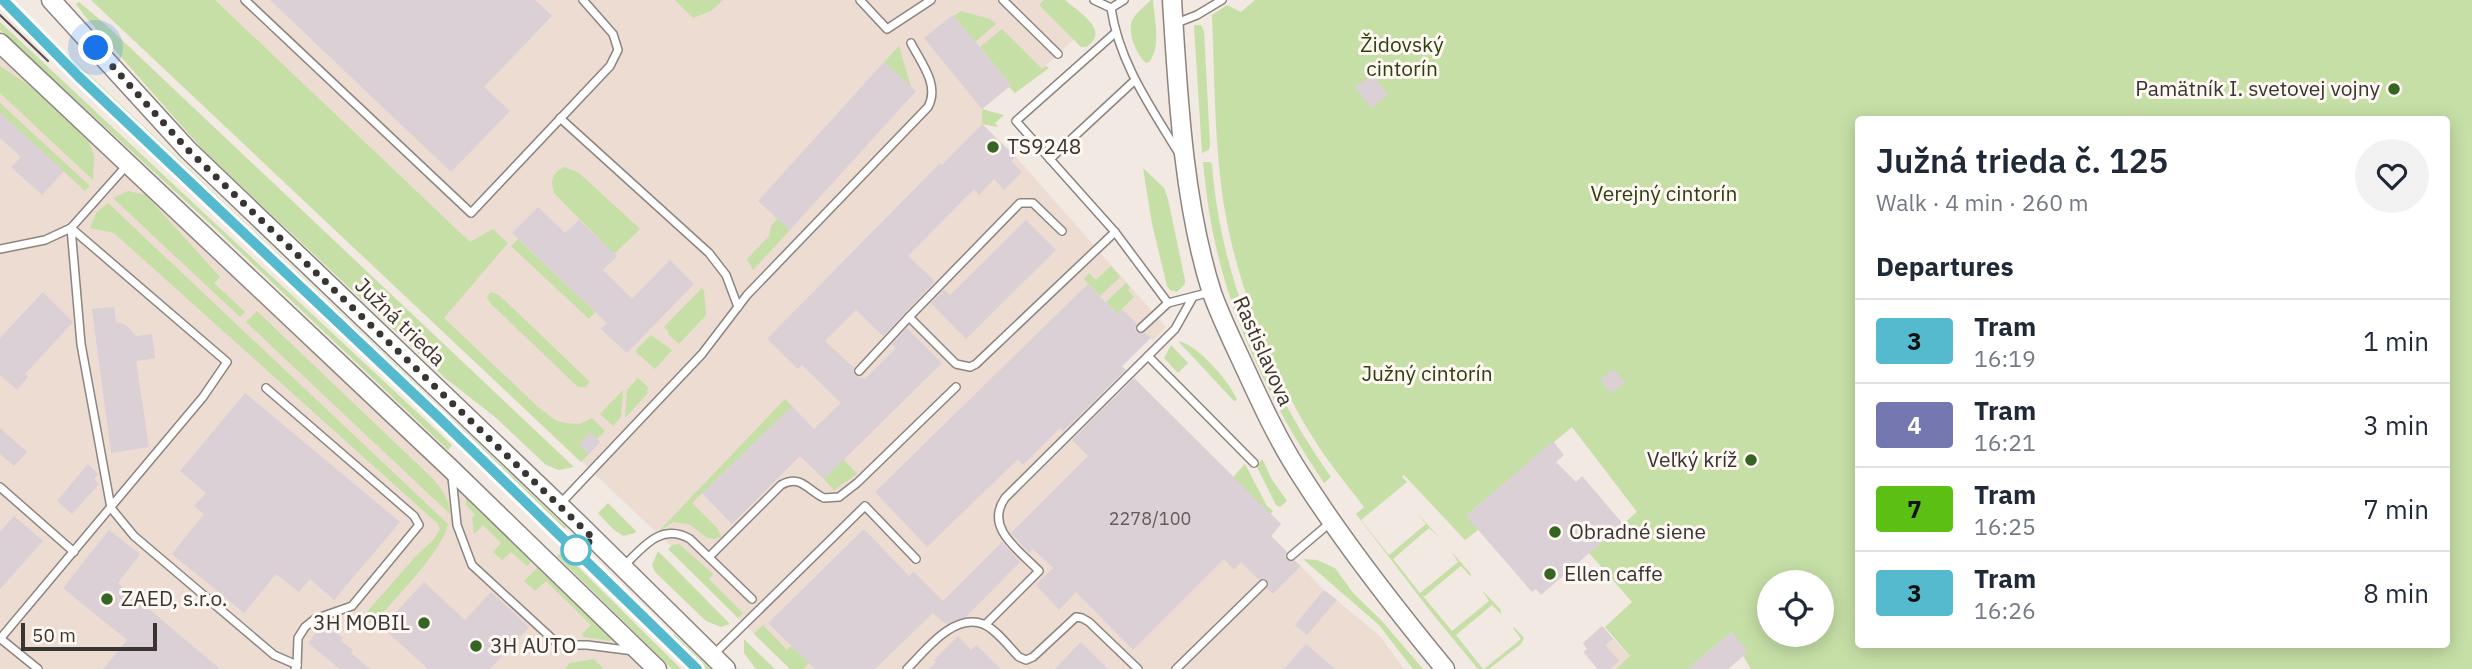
<!DOCTYPE html>
<meta charset="utf-8">
<style>
:root{--surface:#fff;--page:#f2f2f3;--text:#1f2937;--muted:#747a83;--line:#e0e1e3}
body{margin:0;font-family:"IBM Plex Sans",sans-serif;background:var(--page);color:var(--text);height:100vh;display:flex;flex-direction:column;font-size:26px;white-space:nowrap}
*{box-sizing:border-box;margin:0}
p{font-size:23px;color:var(--muted)}
.icon{flex:none;width:38px;height:38px;fill:none;stroke:currentColor;stroke-width:2;stroke-linecap:round;stroke-linejoin:round}
.map{position:relative;flex:1;overflow:hidden}
.side{position:absolute;left:1855px;top:116px;width:595px;height:532px;display:flex;flex-direction:column;background:var(--surface);border-radius:7px;box-shadow:0 4px 18px #0003}
.side>*{flex:none}
.badge{padding:0 14px;border-radius:5px;font-size:24px;line-height:46px}
.fabs{position:absolute;left:1757px;top:570px;display:grid;gap:14px}
.fabs a{display:grid;place-items:center;width:77px;height:77px;border-radius:50%;background:var(--surface);box-shadow:0 4px 18px #0003;font-size:35px}
.scale{position:absolute;left:21px;bottom:18px;width:136px;box-sizing:border-box;padding-left:7px;border:4px solid #383533;border-top:0;font-size:19px;line-height:24px;white-space:nowrap;color:#383533;-webkit-text-stroke:5px #fef7f2;paint-order:stroke}
.you{position:absolute;width:35px;height:35px;margin:-18px;border:5px solid #fff;border-radius:50%;background:#1a73e8;box-shadow:0 0 0 10px #1a73e833}
.map>.badge{position:absolute;translate:-50% -50%;box-shadow:0 0 0 4px #fff}
h2{padding:0 21px;font-size:26px;line-height:63px}
.round{display:grid;place-items:center;flex:none;width:74px;height:74px;border-radius:37px;background:var(--page)}
.headline{display:flex;align-items:center;justify-content:space-between;height:119px;padding:0 21px}
h1{font-size:33px;font-weight:600;line-height:52px}
ul{padding:0;list-style:none}
li{display:flex;align-items:center;gap:21px;height:84px;padding:0 21px;border-top:2px solid var(--line)}
li div{flex:1}
li b{display:block;font-size:26px}
li em{font-style:normal}
li .badge{min-width:77px;font-weight:700;text-align:center}
.map>svg:first-child{display:block}
.built{fill:#ecdcd2}
.green{fill:#c6dfa6;fill-rule:evenodd}
.building{fill:#dad0d5}
.lines{fill:none;stroke-linecap:round;stroke-linejoin:round}
.service-casing{stroke:#8c847f;stroke-width:10}
.tertiary-casing{stroke:#8c847f;stroke-width:21}
.service{stroke:#fff;stroke-width:7}
.tertiary{stroke:#fff;stroke-width:18}
.tram{stroke:#54504d;stroke-width:2}
.line-casing{stroke:#fff;stroke-width:16}
.line{stroke:#55bace;stroke-width:10}
.walk{stroke:#383533;stroke-width:7;stroke-dasharray:0 12.6}
.poi-dot{fill:#356423;stroke:#fef7f2;stroke-width:2.5}
.stop-dot{fill:#fff;stroke:#55bace;stroke-width:3.5}
.labels{text-anchor:middle;stroke-width:6;stroke-linejoin:round;paint-order:stroke}
.number-label{font-size:18px;fill:#605c5c}
.park-label{font-size:21px;fill:#2f4010;stroke:#fef7f2}
.poi-label{font-size:21px;fill:#383533;stroke:#fef7f2;text-anchor:start}
.street-label{font-size:21px;fill:#383533;stroke:#fef7f2}
</style>
<div class="map">
<svg width="2472" height="669" viewBox="0 0 2472 669">
<rect width="100%" height="100%" fill="#f2e9e3"/>
<!-- built -->
<g class="built">
<polygon points="91,0 1065,0 1091,23 1039,72 1012,85 982,109 982,124 1016,157 1166,327 1153,341 1150,338 1099,389 1115,404 1138,382 1281,524 1271,536 1324,590 1380,636 1404,669 790,669 738,618 741,615 671,546"/>
<polygon points="0,46 657,669 0,669"/>
<polygon points="1602,626 1630,657 1616,669 1598,669 1583,653 1587,649 1583,643"/>
</g>
<!-- green -->
<g class="green">
<polygon points="91,0 215,0 470,242 493,229 508,243 444,318 537,406 555,420 565,423 579,424 592,418 605,431 597,439 580,444 589,454 581,462"/>
<polygon points="675,0 723,0 711,11 693,18"/>
<path d="M 1044,0 L 1065,0 C 1076,10 1107,28 1091,43 C 1085,48 1088,47 1081,47 L 1039,5 Z"/>
<path d="M 1151,0 L 1153,0 C 1154,18 1162,47 1149,62 L 1146,63 C 1137,56 1127,32 1132,21 C 1135,13 1145,6 1151,0 Z"/>
<path d="M 1255,0 L 2472,0 L 2472,669 L 1751,669 L 1743,656 L 1747,652 L 1731,632 L 1688,669 L 1616,669 L 1630,656 L 1605,627 L 1632,602 L 1589,553 L 1637,512 L 1572,427 L 1467,515 L 1478,530 L 1465,540 L 1404,475 L 1402,477 L 1407,482 L 1361,520 L 1389,555 L 1426,524 L 1417,513 L 1439,537 L 1429,528 L 1393,559 L 1420,593 L 1458,562 L 1451,551 L 1471,574 L 1470,576 L 1461,566 L 1425,596 L 1423,596 L 1452,631 L 1489,601 L 1482,590 L 1501,610 L 1501,614 L 1492,605 L 1456,635 L 1483,669 L 1478,669 L 1431,612 L 1356,514 L 1364,507 C 1351,490 1338,474 1325,456 C 1280,391 1242,300 1227,222 C 1214,154 1215,84 1212,15 L 1227,5 L 1241,12 ZM 1858,119 L 2446,119 L 2446,644 L 1858,644 ZM 1769,583 L 1822,583 L 1822,635 L 1769,635 Z"/>
<polygon points="79,2 105,24 574,467 559,470 546,465 495,417 445,378 203,150 84,15 76,4"/>
<polygon points="961,11 990,19 996,24 975,42 954,16"/>
<polygon points="0,22 452,445 448,450 219,232 0,30"/>
<polygon points="36,24 566,527 562,532 70,61"/>
<polygon points="1194,25 1201,25 1204,31 1210,145 1209,150 1202,153"/>
<polygon points="1002,29 1042,69 1046,66 1049,68 1015,93 1009,87 1011,85 980,47"/>
<polygon points="899,46 911,87 884,62"/>
<polygon points="0,66 36,90 89,142 94,156 93,180 0,93"/>
<polygon points="0,103 90,186 85,191 0,113"/>
<polygon points="982,109 1004,115 995,123 998,127 982,124"/>
<path d="M 1203,162 L 1210,162 L 1212,164 C 1220,275 1267,387 1331,477 L 1324,483 C 1277,413 1236,333 1217,251 C 1210,222 1206,192 1203,162 Z"/>
<path d="M 565,167 L 579,173 L 640,229 L 614,254 L 555,194 C 549,182 552,172 565,167 Z"/>
<polygon points="1143,168 1164,188 1168,199 1185,280 1185,284 1177,292 1170,290 1167,286 1152,224"/>
<polygon points="128,191 146,195 220,277 214,283 245,312 240,317 113,198"/>
<path d="M 108,203 L 448,524 C 442,552 395,598 375,622 L 358,622 L 416,556 L 433,540 L 440,529 L 437,523 L 114,233 L 90,228 L 96,213 Z"/>
<polygon points="778,218 790,230 753,270 747,259 769,236 771,226"/>
<polygon points="518,239 595,312 589,319 511,246"/>
<polygon points="1111,266 1120,277 1100,296 1084,279 1089,273 1096,280"/>
<polygon points="1126,283 1130,288 1128,290 1134,297 1117,314 1106,302"/>
<polygon points="702,288 704,291 706,315 679,344 668,334 669,332 664,327"/>
<polygon points="491,292 499,295 590,382 585,387 578,387 490,303 487,297"/>
<path d="M 257,311 L 433,479 C 442,490 450,500 450,514 L 246,322 Z"/>
<polygon points="651,335 672,350 655,369 635,351"/>
<path d="M 1178,341 C 1197,344 1230,382 1237,400 L 1234,401 Z"/>
<polygon points="1171,345 1188,363 1178,373 1164,358"/>
<polygon points="638,378 648,387 647,394 625,418 627,390"/>
<polygon points="622,391 623,391 621,417 613,426 600,414"/>
<path d="M 785,399 L 792,406 L 692,503 L 718,529 L 721,537 C 706,543 702,532 690,525 C 685,523 678,523 673,522 L 657,533 Z"/>
<polygon points="843,459 857,474 834,490 824,479"/>
<polygon points="1261,460 1263,460 1271,478 1287,501 1280,507 1276,505 1257,467"/>
<polygon points="1245,464 1267,506 1273,511 1270,514 1233,477"/>
<polygon points="466,498 532,561 527,566 511,552 502,560 493,552 501,543 483,525 474,534 472,518 475,514 466,505"/>
<polygon points="608,503 636,531 635,533 623,536 613,529 598,513"/>
<polygon points="679,544 713,574 709,579 743,613 738,618 668,549 673,545"/>
<polygon points="658,551 730,624 721,627 706,621 655,572 652,565"/>
<polygon points="563,552 681,669 672,669 557,556"/>
<polygon points="1303,559 1317,560 1335,568 1353,593 1382,621 1423,669 1413,669 1379,625"/>
<polygon points="538,567 541,570 612,639 610,641 584,637 582,634 591,625 546,581 535,591 524,581"/>
<polygon points="763,625 787,650 791,646 809,663 804,669 790,669 754,634"/>
<polygon points="1514,627 1524,638 1521,644 1489,669 1484,669 1521,639 1513,628"/>
<polygon points="674,634 710,669 702,669 671,638"/>
<polygon points="744,639 748,643 775,669 756,669 744,653"/>
<polygon points="594,659 604,669 565,669 570,663"/>
</g>
<!-- building -->
<g class="building">
<polygon points="270,0 535,0 552,16 484,87 510,111 451,172"/>
<polygon points="953,15 1011,85 982,109 924,38"/>
<polygon points="884,62 916,91 790,230 758,201"/>
<polygon points="1373,75 1388,95 1371,108 1355,87"/>
<polygon points="0,113 64,171 42,195 11,167 21,157 0,138"/>
<polygon points="982,124 1016,157 1011,161 1022,172 1004,190 994,179 979,195 974,189 908,256 935,281 883,336 856,310 825,341 854,368 854,375 865,379 896,348 892,344 907,328 942,363 824,479 800,456 732,524 702,493 792,406 814,429 841,403 802,365 798,369 767,339 940,163 942,165"/>
<polygon points="538,207 565,233 579,220 617,256 603,270 632,299 670,260 694,284 627,353 601,329 607,323 512,233"/>
<polygon points="1026,220 1056,250 966,339 931,303 944,290 950,295"/>
<polygon points="1088,284 1117,314 1122,309 1137,324 1135,329 1137,333 1145,333 1151,338 1122,366 1126,370 1063,431 1060,428 1023,465 1018,459 927,547 875,492"/>
<polygon points="43,292 73,322 25,374 28,377 17,390 0,375 0,338"/>
<polygon points="114,307 116,322 126,325 136,336 152,334 155,358 136,361 149,447 111,453 92,309"/>
<polygon points="1614,369 1625,383 1610,393 1600,379"/>
<polygon points="1134,378 1281,524 1271,536 1287,552 1285,556 1287,560 1295,561 1301,566 1273,594 1267,588 1269,583 1267,579 1259,580 1241,562 1234,570 1224,559 1133,650 1076,592 1059,610 1036,585 1053,568 1033,549 1029,553 1011,533 1088,456 1072,440"/>
<polygon points="245,393 400,522 334,600 310,579 299,592 276,574 244,613 172,554 204,514 194,506 206,493 180,471"/>
<polygon points="0,428 27,452 14,466 0,454"/>
<polygon points="591,432 600,442 589,454 579,444"/>
<polygon points="1553,441 1564,455 1556,462 1576,482 1582,476 1623,524 1541,595 1536,589 1532,592 1466,516"/>
<polygon points="88,464 98,474 94,479 99,484 72,514 57,501"/>
<polygon points="14,516 43,541 0,589 0,532"/>
<polygon points="864,529 909,576 914,572 943,601 1002,542 1020,562 966,617 946,624 933,613 875,669 815,669 768,623"/>
<polygon points="109,530 140,554 118,583 220,669 103,669 127,640 63,588"/>
<polygon points="424,582 465,620 491,592 529,627 490,669 428,669 382,627"/>
<polygon points="1324,590 1337,600 1307,635 1295,625"/>
<polygon points="324,623 343,638 341,641 353,650 351,653 370,669 340,669 308,643"/>
<polygon points="1602,626 1613,639 1605,645 1619,661 1610,669 1598,669 1584,652 1587,649 1583,643"/>
<polygon points="1731,632 1748,652 1728,669 1688,669"/>
<polygon points="958,636 971,650 976,645 1001,669 929,669 936,662 934,660"/>
<polygon points="1081,642 1108,669 1055,669"/>
<polygon points="1306,644 1335,669 1284,669"/>
</g>
<g class="lines">
<!-- service casing -->
<g class="service-casing">
<g id="service">
<polyline points="245,0 471,213 610,66 618,50 613,34 583,0"/>
<polyline points="860,0 887,29 931,0"/>
<polyline points="1003,0 1058,54"/>
<polyline points="1094,0 1111,8 1124,0"/>
<path d="M 1111,8 C 1119,62 1150,106 1178,152"/>
<polyline points="1174,24 1197,15 1222,0"/>
<polyline points="1115,33 1016,121 1115,232 1168,303"/>
<polyline points="560,118 709,253 726,275 738,307"/>
<polyline points="1050,159 1134,81"/>
<polyline points="71,228 81,344 111,508 134,536 274,655 297,665 295,669"/>
<polyline points="1062,231 1033,203 1020,203 909,317 956,364 970,367 976,364 1115,232"/>
<polyline points="0,249 45,240 71,228 128,164"/>
<polyline points="1193,297 1175,329 1148,356 1254,463"/>
<polyline points="1141,328 1168,303 1211,292"/>
<polyline points="859,371 909,317"/>
<polyline points="266,388 414,516 419,525 352,606 315,619 305,627 298,638 297,667"/>
<polyline points="452,477 457,525 472,565 559,645 587,645 634,651"/>
<polyline points="0,487 74,552"/>
<path d="M 560,504 L 702,354 L 747,295 L 928,107 C 940,85 921,63 911,43"/>
<polyline points="1291,556 1331,522"/>
<path d="M 709,557 L 781,485 C 801,474 807,490 824,498 L 839,497 L 857,483 L 956,387"/>
<path d="M 623,567 C 642,548 661,522 690,539 L 752,599"/>
<path d="M 985,625 L 1039,571 C 1019,550 984,528 1005,498 L 1148,356"/>
<polyline points="0,639 203,397 227,362 71,228"/>
<polyline points="1,639 38,669"/>
<polyline points="713,655 865,506 916,559"/>
<path d="M 907,669 C 925,651 953,613 983,624 C 996,629 1009,647 1019,657 L 1026,660 L 1033,657 L 1076,617 L 1082,618 L 1089,622 L 1138,669"/>
<polyline points="1176,669 1263,584"/>
</g>
</g>
<!-- tertiary casing -->
<g class="tertiary-casing">
<g id="tertiary">
<polyline points="51,0 188,150 580,525 726,669"/>
<path d="M 1172,0 C 1178,95 1183,202 1212,293 C 1221,318 1233,342 1244,366 C 1261,403 1278,440 1300,474 C 1343,542 1394,607 1445,669"/>
<polyline points="0,43 451,469 657,669"/>
</g>
</g>
<!-- service -->
<use href="#service" class="service"/>
<!-- tertiary -->
<use href="#tertiary" class="tertiary"/>
<!-- tram -->
<g class="tram">
<polyline points="3,0 77,76 437,416 697,669"/>
<polyline points="0,15 48,61"/>
</g>
</g>
<g class="lines">
<!-- line casing -->
<g class="line-casing">
<polyline id="line" points="3,0 78,76 437,416 697,669"/>
</g>
<!-- line -->
<use href="#line" class="line"/>
<!-- walk -->
<polyline class="walk" points="96,48 188,150 594,539 576,550"/>
</g>
<!-- markers -->
<g class="poi-dot">
<circle cx="2394" cy="89" r="7"/>
<circle cx="993" cy="147" r="7"/>
<circle cx="1751" cy="460" r="7"/>
<circle cx="1555" cy="532" r="7"/>
<circle cx="1550" cy="574" r="7"/>
<circle cx="107" cy="599" r="7"/>
<circle cx="424" cy="623" r="7"/>
<circle cx="476" cy="646" r="7"/>
</g>
<circle class="stop-dot" cx="576" cy="550" r="14"/>
<g class="labels">
<!-- number labels -->
<g class="number-label">
<text x="1150" y="525">2278/100</text>
</g>
<!-- park labels -->
<g class="park-label">
<text x="1402" y="52">Židovský<tspan x="1402" dy="24">cintorín</tspan></text>
<text x="1664" y="201">Verejný cintorín</text>
<text x="1427" y="381">Južný cintorín</text>
</g>
<!-- poi labels -->
<g class="poi-label">
<text x="2380" y="96" text-anchor="end">Pamätník I. svetovej vojny</text>
<text x="1007" y="154">TS9248</text>
<text x="1737" y="467" text-anchor="end">Veľký kríž</text>
<text x="1569" y="539">Obradné siene</text>
<text x="1564" y="581">Ellen caffe</text>
<text x="121" y="606">ZAED, s.r.o.</text>
<text x="410" y="630" text-anchor="end">3H MOBIL</text>
<text x="490" y="653">3H AUTO</text>
</g>
<!-- street labels -->
<g class="street-label">
<text transform="translate(400 322) rotate(44)" y="7">Južná trieda</text>
<text transform="translate(1263 351) rotate(66)" y="7">Rastislavova</text>
</g>
</g>
</svg>
<div class="fabs">
<a><svg class="icon" aria-label="locate" viewBox="0 0 24 24"><circle cx="12" cy="12" r="6"/><path d="M12 2v4M12 18v4M2 12h4M18 12h4"/></svg></a>
</div>
<div class="scale">50 m</div>
<div class="you" style="left:96px;top:48px"></div>
<section class="side">
<div class="headline"><div><h1>Južná trieda č. 125</h1><p>Walk · 4 min · 260 m</p></div><a class="round"><svg class="icon" aria-label="heart" viewBox="0 0 24 24"><path d="M12 20l-8-8c-3-5 5-10 8-4 3-6 11-1 8 4z"/></svg></a></div>
<h2>Departures</h2>
<ul>
<li><span class="badge" style="background:#55bace;color:#111">3</span><div><b>Tram</b><p>16:19</p></div><em>1 min</em></li>
<li><span class="badge" style="background:#7477b0;color:#fff">4</span><div><b>Tram</b><p>16:21</p></div><em>3 min</em></li>
<li><span class="badge" style="background:#5cbf14;color:#111">7</span><div><b>Tram</b><p>16:25</p></div><em>7 min</em></li>
<li><span class="badge" style="background:#55bace;color:#111">3</span><div><b>Tram</b><p>16:26</p></div><em>8 min</em></li>
</ul>
</section>
</div>
